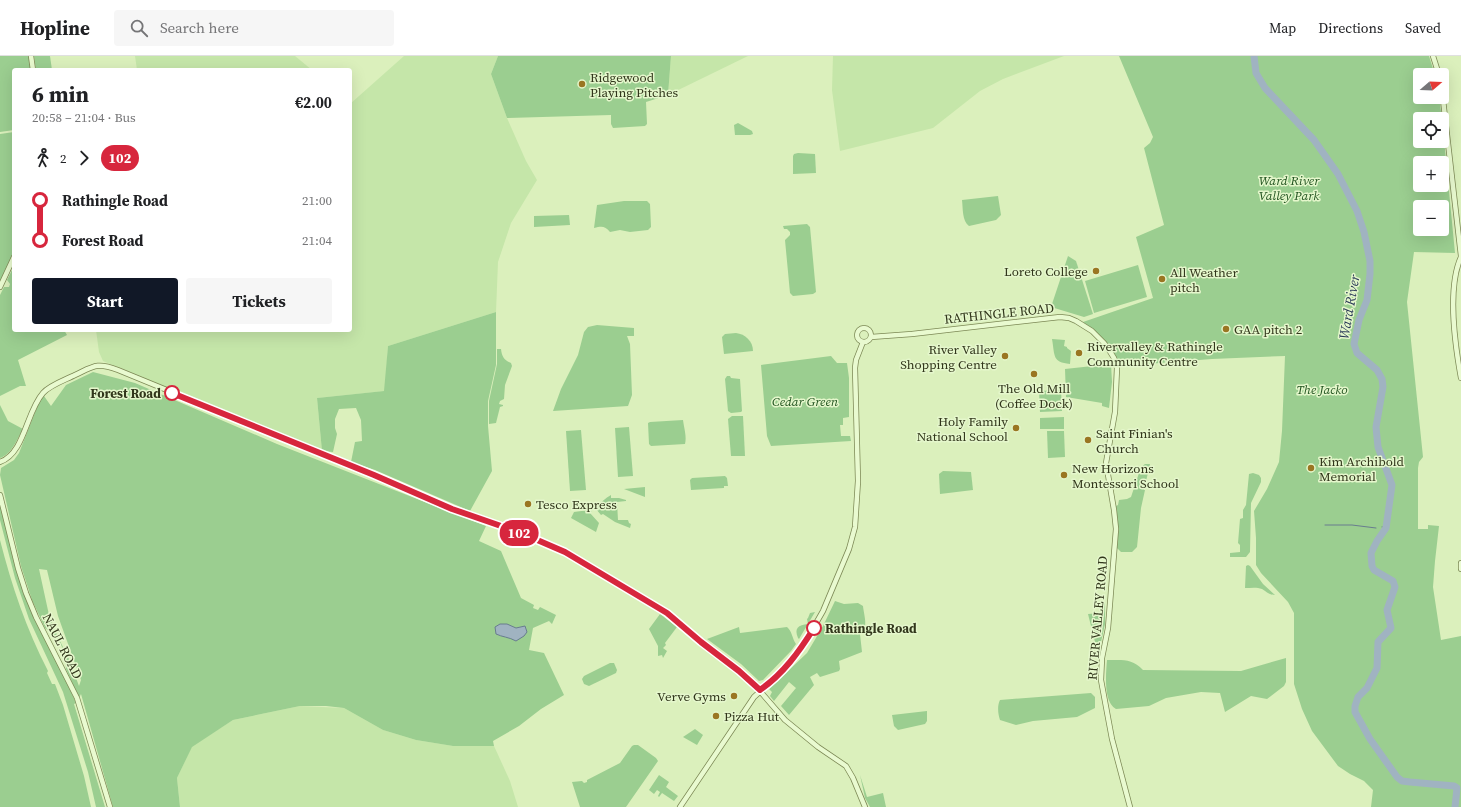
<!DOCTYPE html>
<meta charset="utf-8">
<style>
:root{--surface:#fff;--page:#f6f6f6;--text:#202124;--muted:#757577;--line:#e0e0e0;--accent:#111827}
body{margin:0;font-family:"Source Serif 4",serif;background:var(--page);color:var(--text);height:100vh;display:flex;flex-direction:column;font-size:15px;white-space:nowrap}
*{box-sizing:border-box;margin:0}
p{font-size:13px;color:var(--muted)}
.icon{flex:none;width:22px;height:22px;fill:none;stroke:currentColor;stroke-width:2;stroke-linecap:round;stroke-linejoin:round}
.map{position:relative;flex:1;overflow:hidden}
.sheet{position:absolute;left:12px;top:12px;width:340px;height:264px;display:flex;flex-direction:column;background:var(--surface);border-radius:4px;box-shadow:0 4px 16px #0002}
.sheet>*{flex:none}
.badge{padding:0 8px;border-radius:13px;font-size:14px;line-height:26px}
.needle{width:26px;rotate:71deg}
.fabs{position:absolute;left:1413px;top:12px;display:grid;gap:8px}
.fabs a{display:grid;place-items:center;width:36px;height:36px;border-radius:4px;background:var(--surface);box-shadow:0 4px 16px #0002;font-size:20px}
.map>.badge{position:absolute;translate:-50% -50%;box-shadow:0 0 0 2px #fff}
.legs{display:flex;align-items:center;gap:6px;height:44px;padding:0 20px;font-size:13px}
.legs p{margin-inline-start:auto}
.overview{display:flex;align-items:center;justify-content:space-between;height:68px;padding:0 20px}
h1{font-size:22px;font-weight:700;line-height:30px}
.action{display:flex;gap:8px;margin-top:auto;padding:8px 20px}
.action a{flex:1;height:46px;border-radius:4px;background:var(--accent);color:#fff;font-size:16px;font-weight:700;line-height:46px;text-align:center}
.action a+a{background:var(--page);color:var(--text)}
ul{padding:0 20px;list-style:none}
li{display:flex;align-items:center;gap:14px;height:40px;font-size:15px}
li i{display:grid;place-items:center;width:6px;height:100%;margin:0 5px;background:currentColor}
li i::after{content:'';width:10px;height:10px;margin:-5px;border:3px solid;border-radius:50%;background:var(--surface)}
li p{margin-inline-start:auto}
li:first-child i{background:linear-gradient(#0000 50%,currentColor 0)}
li:last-child i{background:linear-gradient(currentColor 50%,#0000 0)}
header{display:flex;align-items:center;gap:24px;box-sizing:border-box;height:56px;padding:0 20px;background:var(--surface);border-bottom:1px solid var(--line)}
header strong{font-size:19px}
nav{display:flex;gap:22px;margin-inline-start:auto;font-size:14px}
.search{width:280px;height:36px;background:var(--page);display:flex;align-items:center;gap:10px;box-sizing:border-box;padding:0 14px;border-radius:4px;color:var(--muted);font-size:15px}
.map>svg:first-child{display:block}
.farmland{fill:#c5e6a9}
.green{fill:#9bce90;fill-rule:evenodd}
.water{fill:#a0b3c1;stroke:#687d8e}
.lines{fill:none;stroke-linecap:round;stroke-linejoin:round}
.stream{stroke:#687d8e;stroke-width:1}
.river{stroke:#a0b3c1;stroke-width:7}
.minor-casing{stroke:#7c8855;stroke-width:6}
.minor{stroke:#e9fad0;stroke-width:4.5}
.line-1-casing{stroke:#fff;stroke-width:9}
.line-1{stroke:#d7263d;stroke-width:6}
.poi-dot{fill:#9a7622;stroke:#e5f7cc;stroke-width:1.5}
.stop-1-dot{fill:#fff;stroke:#d7263d;stroke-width:2}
.labels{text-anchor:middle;stroke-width:3;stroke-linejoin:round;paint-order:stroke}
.poi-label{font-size:13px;fill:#31361b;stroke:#e5f7cc;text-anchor:start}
.park-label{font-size:13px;font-style:italic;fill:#225420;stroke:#e5f7cc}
.street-label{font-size:13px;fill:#31361b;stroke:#e5f7cc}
.stop-label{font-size:13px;font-weight:bold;fill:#31361b;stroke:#e5f7cc;text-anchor:end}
.water-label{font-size:14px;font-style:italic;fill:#293957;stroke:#e5f7cc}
</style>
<header>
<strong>Hopline</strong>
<div class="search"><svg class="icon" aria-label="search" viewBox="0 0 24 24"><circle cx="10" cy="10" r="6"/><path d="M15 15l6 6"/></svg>Search here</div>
<nav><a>Map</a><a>Directions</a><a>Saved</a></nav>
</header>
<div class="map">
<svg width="1461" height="751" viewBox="0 0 1461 751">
<rect width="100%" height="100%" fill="#dbf0bc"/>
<!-- farmland -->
<g class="farmland">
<polygon points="135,0 295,0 312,14 137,14"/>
<polygon points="404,0 498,0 491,18 507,62 526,105 537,124 511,167 498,206 496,256 388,290 385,335 317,342 322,395 103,305 99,296 96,274 350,274 350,48"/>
<polygon points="671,0 748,0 668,39"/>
<polygon points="833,0 1064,0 1003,23 980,35 933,72 840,95 832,34"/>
<polygon points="300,650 344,652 383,674 416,684 453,690 494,690 510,725 518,751 180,751 177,722 192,690 233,664"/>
</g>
<!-- green -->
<g class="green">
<polygon points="0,0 29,0 31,14 14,14 14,74 0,76"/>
<polygon points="34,0 50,0 52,14 36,14"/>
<polygon points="498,0 671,0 668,39 646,46 647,68 645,70 613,72 611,68 611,59 507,62 491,18"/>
<path d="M 1119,0 L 1429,0 L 1435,19 L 1420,19 L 1420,41 L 1439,41 L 1442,63 L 1420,63 L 1420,85 L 1442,85 L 1442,63 L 1455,197 L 1414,196 L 1407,246 L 1423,401 L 1419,406 L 1418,412 L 1418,473 L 1428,473 L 1428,469 L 1439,470 L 1435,505 L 1433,531 L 1441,584 L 1461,580 L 1461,751 L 1371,751 L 1373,734 L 1364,725 L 1350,718 L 1338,710 L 1312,675 L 1302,653 L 1294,628 L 1294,557 L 1288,546 L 1261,517 L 1256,509 L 1256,482 L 1254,455 L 1267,433 L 1279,406 L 1282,375 L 1285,300 L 1212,303 L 1121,310 C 1110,290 1101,280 1083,266 L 1153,242 L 1136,181 L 1164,169 L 1144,92 L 1150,87 L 1153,81 ZM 1420,107 L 1442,107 L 1442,129 L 1420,129 ZM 1420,151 L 1442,151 L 1442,173 L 1420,173 Z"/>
<polygon points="738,67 752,75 753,78 750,79 735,79 734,69"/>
<polygon points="14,76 14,195 0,226 0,78"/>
<polygon points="798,97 815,98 816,117 793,118 793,100 794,98"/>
<path d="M 998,140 L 1001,159 L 996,164 L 969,170 C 962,165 963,152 962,144 Z"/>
<path d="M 624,145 L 647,145 L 650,148 L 651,171 L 648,174 L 630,176 L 620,174 L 610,176 C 605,170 602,170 594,172 L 597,149 Z"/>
<polygon points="569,159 570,169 534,171 534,160"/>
<polygon points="807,168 810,171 816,236 813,238 793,240 790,237 785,184 790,179 790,176 787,173 784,173 783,170"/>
<polygon points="1068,200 1076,205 1093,258 1084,261 1051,251"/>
<polygon points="1138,209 1147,241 1094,257 1085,225"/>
<polygon points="14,210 14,274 64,274 67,279 18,304 26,330 20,330 0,340 0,239 4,231 9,231 10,228 7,224"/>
<polygon points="496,256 496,309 488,345 488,370 492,415 470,455 375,414 351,406 355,386 362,385 361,364 356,352 339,353 335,363 335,372 337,378 333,396 322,395 317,342 384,335 388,290"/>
<polygon points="597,269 634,272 634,280 627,280 630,288 632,339 628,350 553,355 561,333 578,299 584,276 588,271"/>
<path d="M 736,277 C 745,278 753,285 753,295 L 724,298 L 722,281 L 725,278 Z"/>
<path d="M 1052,283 L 1065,284 L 1064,290 L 1067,291 L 1067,292 L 1071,295 L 1070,308 C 1052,306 1055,300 1052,283 Z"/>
<path d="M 497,293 L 501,293 C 502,301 504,304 511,307 L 512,310 L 505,329 L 504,343 L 500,345 L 499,348 L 503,349 L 503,350 L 500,351 L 496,367 L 489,368 L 489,345 L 497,308 Z"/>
<polygon points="831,300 837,307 847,307 849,322 849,361 843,362 843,369 840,369 841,380 850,380 851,385 771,390 767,380 761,309"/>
<polygon points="1111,308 1112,326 1109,352 1102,350 1102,347 1066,341 1065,313"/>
<path d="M 93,316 L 135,327 L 277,388 L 486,470 L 479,485 L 501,495 L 521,542 L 534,549 L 533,552 L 538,554 L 540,551 L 556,559 L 552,568 L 549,565 L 533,572 L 529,594 L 544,597 L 564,639 L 541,653 L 519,670 L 493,685 L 494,690 L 453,690 L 416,684 L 383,674 L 344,652 L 326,650 L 300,650 L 233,664 L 192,691 L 177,722 L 180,751 L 113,751 L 81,638 L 79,642 L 66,613 L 65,596 L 56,580 L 45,572 L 32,544 L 21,510 L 0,419 L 1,412 L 14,404 L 19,397 L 36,354 L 40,344 L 44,340 L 51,350 L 66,329 ZM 39,513 L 47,514 L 58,560 L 81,624 L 79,630 L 69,603 L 57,579 L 49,559 Z"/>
<polygon points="727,320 730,320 731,322 740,323 742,355 741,356 731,357 728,355 725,323"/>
<polygon points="1061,334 1062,355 1040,356 1039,335"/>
<path d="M 0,349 L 8,365 L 23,373 C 17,383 12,398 0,402 Z"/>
<polygon points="732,360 743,360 745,400 731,400 728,363"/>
<polygon points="1064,361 1064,373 1040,373 1040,362"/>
<path d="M 683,364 C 684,372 687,381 685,388 L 651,390 L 649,388 L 648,367 L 650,366 Z"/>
<polygon points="629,371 633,420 618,421 615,372"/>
<polygon points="581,374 586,434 570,435 566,375"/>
<polygon points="1047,375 1064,375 1065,401 1048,402"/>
<polygon points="1145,408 1150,408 1144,434 1145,434 1141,452 1137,491 1132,496 1121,496 1117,492 1118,470 1116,450 1118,449 1119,444 1127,443 1131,441 1141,411"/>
<polygon points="943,415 971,416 973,434 940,438 939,418"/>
<polygon points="1253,417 1259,419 1261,422 1261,426 1251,447 1250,496 1246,501 1230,501 1230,497 1240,496 1240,489 1238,487 1240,463 1243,462 1243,454 1246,449 1249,418"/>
<polygon points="725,420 727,422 728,430 724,430 724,432 691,434 690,424 692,422"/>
<polygon points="645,431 645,441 624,433"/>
<path d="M 611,439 L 611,442 L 619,442 L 626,444 L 626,445 L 617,446 L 618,464 L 628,464 L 629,467 L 631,468 L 630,472 L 615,466 L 603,458 L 601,459 L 596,453 C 599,447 606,442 611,439 Z"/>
<polygon points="0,448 17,512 76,647 74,648 105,751 96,751 88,716 63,636 29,563 15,522 0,464"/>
<polygon points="589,454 592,455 590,457 599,467 596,476 571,462 574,456"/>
<path d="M 0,484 C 12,531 26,572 48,615 L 47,617 L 52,628 L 55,628 L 63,649 L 84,720 L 91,751 L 0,751 Z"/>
<path d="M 1248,509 L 1250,510 L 1263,528 L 1275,539 C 1269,539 1267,536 1262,533 C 1257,531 1251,532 1245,532 L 1246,510 Z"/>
<path d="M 835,545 L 844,548 L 858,547 L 863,550 C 864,560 869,572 860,578 L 862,596 L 839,605 L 840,613 L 839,615 L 820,621 L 817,617 L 810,621 L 814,629 L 789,659 L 781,650 L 796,632 L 789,626 L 774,645 L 770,640 L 772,636 L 769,633 L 807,597 L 823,570 Z"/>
<polygon points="1105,547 1105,568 1101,586 1099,587 1095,586 1088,558 1101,557 1101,548"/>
<path d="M 815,556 L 799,583 L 798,582 C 794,572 798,569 808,568 L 807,563 L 808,562 L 810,557 Z"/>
<polygon points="660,558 677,571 665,587 666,589 663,592 667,595 663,602 662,599 658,600 658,590 649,573"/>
<path d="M 739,571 L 740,577 L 787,571 C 792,575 792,582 796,588 L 791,595 L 763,624 L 759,625 L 741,608 L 707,583 Z"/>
<path d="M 1286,602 L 1286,626 L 1284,630 L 1267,643 L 1251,640 L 1225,656 L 1220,637 L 1201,636 L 1166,642 L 1149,650 L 1116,653 C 1103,646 1106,617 1107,604 C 1122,604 1132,602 1143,614 L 1241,615 Z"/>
<polygon points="610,607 614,607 617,614 616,617 589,630 584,628 582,623 584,620"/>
<path d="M 1091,637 L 1095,641 L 1095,652 L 1077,661 L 1033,665 L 1016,669 L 1000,664 C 998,658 997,650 1000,644 Z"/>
<polygon points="927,655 927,665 925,668 898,674 894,670 892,659"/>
<polygon points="695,673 703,679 697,689 683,681"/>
<polygon points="634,689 638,689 656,702 658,705 626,751 580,751 572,726 582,725 584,727 587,726 587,724 620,707 632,690"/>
<polygon points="659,719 669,726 666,731 678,740 674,745 662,737 659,741 658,740 660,736 657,734 654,738 649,734"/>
<polygon points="860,719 867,741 883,737 886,751 870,751 865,742"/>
</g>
<!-- water -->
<path class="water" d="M 500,568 L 507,568 L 516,572 L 525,570 L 527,576 L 524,580 L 516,585 C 509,581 502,581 496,578 L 495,571 Z"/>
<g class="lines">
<!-- stream -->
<g class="stream">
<polyline points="1325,469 1352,469 1376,472"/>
<polyline points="1382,471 1386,472"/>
</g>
<!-- river -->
<polyline class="river" points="1254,0 1256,17 1265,32 1314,84 1338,118 1357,155 1364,176 1370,205 1370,218 1367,244 1359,264 1354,288 1357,297 1377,314 1382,323 1383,331 1376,371 1378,391 1392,429 1386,472 1377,485 1371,497 1372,510 1374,514 1393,525 1395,531 1387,554 1391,572 1378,586 1377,612 1367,632 1358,641 1355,650 1355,656 1370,683 1397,721 1402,725 1410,726 1454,730 1457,732 1455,751"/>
<!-- minor casing -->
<g class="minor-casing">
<g id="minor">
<polyline points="31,0 33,14"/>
<polyline points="1433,0 1439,19"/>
<polyline points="1442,35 1461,200"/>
<path d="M 1461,201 C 1447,232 1455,289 1461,322"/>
<polyline points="0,231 14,201"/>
<circle cx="864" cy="279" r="7"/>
<polyline points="871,281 912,278 1060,261 1069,262 1076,265 1092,275 1104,287 1109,294 1114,302 1117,312 1115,356 1106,407 1114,454 1116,473 1108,572 1102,602 1101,624 1112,683 1130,751"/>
<path d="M 0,406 C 25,397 26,356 43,337 C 50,329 65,324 75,319 C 94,310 97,306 118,314 L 374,419 L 452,453 L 552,489 L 577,503 L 667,557 L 701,586 L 739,615 L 759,634 L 785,664 L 818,691 L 846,710 L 853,722 L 865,751"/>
<polyline points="0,439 18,512 26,537 36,561 77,642 110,751"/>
<polyline points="1461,507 1461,513"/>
<polyline points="680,751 754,641 785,613 803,590 823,555 849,493 855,471 858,425 855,312 856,304 863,286"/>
</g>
</g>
<!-- minor -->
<use href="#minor" class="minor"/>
</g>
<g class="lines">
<!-- line-1 casing -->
<g class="line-1-casing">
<path id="line-1" d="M 172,337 L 374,419 L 452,453 L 521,477 L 565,496 L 667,557 L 701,586 L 739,615 L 760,634 C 783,618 799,596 814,572"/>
</g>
<!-- line-1 -->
<use href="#line-1" class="line-1"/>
</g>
<!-- markers -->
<g class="poi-dot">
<circle cx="582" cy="28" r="4"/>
<circle cx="1096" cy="215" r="4"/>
<circle cx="1162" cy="223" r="4"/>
<circle cx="1226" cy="273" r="4"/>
<circle cx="1079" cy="297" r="4"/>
<circle cx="1005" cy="300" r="4"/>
<circle cx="1034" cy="318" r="4"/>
<circle cx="1016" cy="372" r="4"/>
<circle cx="1088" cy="384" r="4"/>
<circle cx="1311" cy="412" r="4"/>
<circle cx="1064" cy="419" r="4"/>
<circle cx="528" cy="448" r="4"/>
<circle cx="734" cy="640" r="4"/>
<circle cx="716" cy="660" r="4"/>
</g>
<g class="stop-1-dot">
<circle cx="172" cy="337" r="7"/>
<circle cx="814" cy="572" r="7"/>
</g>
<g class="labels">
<!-- poi labels -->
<g class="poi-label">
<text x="590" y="26">Ridgewood<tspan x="590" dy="15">Playing Pitches</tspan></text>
<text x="1088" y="220" text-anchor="end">Loreto College</text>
<text x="1170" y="221">All Weather<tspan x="1170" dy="15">pitch</tspan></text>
<text x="1234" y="278">GAA pitch 2</text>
<text x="1087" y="295">Rivervalley &amp; Rathingle<tspan x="1087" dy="15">Community Centre</tspan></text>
<text x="997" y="298" text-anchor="end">River Valley<tspan x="997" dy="15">Shopping Centre</tspan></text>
<text x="1034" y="337" text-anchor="middle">The Old Mill<tspan x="1034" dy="15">(Coffee Dock)</tspan></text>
<text x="1008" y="370" text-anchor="end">Holy Family<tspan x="1008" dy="15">National School</tspan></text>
<text x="1096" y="382">Saint Finian's<tspan x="1096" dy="15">Church</tspan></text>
<text x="1319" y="410">Kim Archibold<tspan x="1319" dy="15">Memorial</tspan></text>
<text x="1072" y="417">New Horizons<tspan x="1072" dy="15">Montessori School</tspan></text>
<text x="536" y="453">Tesco Express</text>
<text x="726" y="645" text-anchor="end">Verve Gyms</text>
<text x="724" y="665">Pizza Hut</text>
</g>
<!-- park labels -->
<g class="park-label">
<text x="1289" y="129">Ward River<tspan x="1289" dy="15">Valley Park</tspan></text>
<text x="1322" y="338">The Jacko</text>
<text x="805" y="350">Cedar Green</text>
</g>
<!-- street labels -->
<g class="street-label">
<text transform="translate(999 257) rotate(-6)" y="5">RATHINGLE ROAD</text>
<text transform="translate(1097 562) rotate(-85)" y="5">RIVER VALLEY ROAD</text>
<text transform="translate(63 590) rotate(63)" y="5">NAUL ROAD</text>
</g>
<!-- stop labels -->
<g class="stop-label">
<text x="161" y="342">Forest Road</text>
<text x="825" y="577" text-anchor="start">Rathingle Road</text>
</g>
<!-- water labels -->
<g class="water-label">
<text transform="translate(1349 251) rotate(-80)" y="5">Ward River</text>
</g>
</g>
</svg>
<div class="fabs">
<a><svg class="needle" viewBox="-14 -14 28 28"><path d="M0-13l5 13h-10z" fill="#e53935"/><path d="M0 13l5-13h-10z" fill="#757577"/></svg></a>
<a><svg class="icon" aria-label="locate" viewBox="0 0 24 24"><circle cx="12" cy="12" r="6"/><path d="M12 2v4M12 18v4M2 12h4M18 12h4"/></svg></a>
<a>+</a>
<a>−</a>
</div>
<b class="badge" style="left:519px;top:477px;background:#d7263d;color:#fff">102</b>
<section class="sheet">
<div class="overview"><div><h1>6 min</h1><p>20:58 – 21:04 · Bus</p></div><b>€2.00</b></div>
<div class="legs"><svg class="icon" aria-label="walk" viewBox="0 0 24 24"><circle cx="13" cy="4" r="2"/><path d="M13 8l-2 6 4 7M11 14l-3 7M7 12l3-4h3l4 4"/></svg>2<svg class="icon" aria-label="forward" viewBox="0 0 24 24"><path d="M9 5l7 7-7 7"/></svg><b class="badge" style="background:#d7263d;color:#fff">102</b></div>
<ul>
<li><i style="color:#d7263d"></i><b>Rathingle Road</b><p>21:00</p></li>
<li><i style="color:#d7263d"></i><b>Forest Road</b><p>21:04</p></li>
</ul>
<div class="action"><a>Start</a><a>Tickets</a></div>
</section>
</div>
